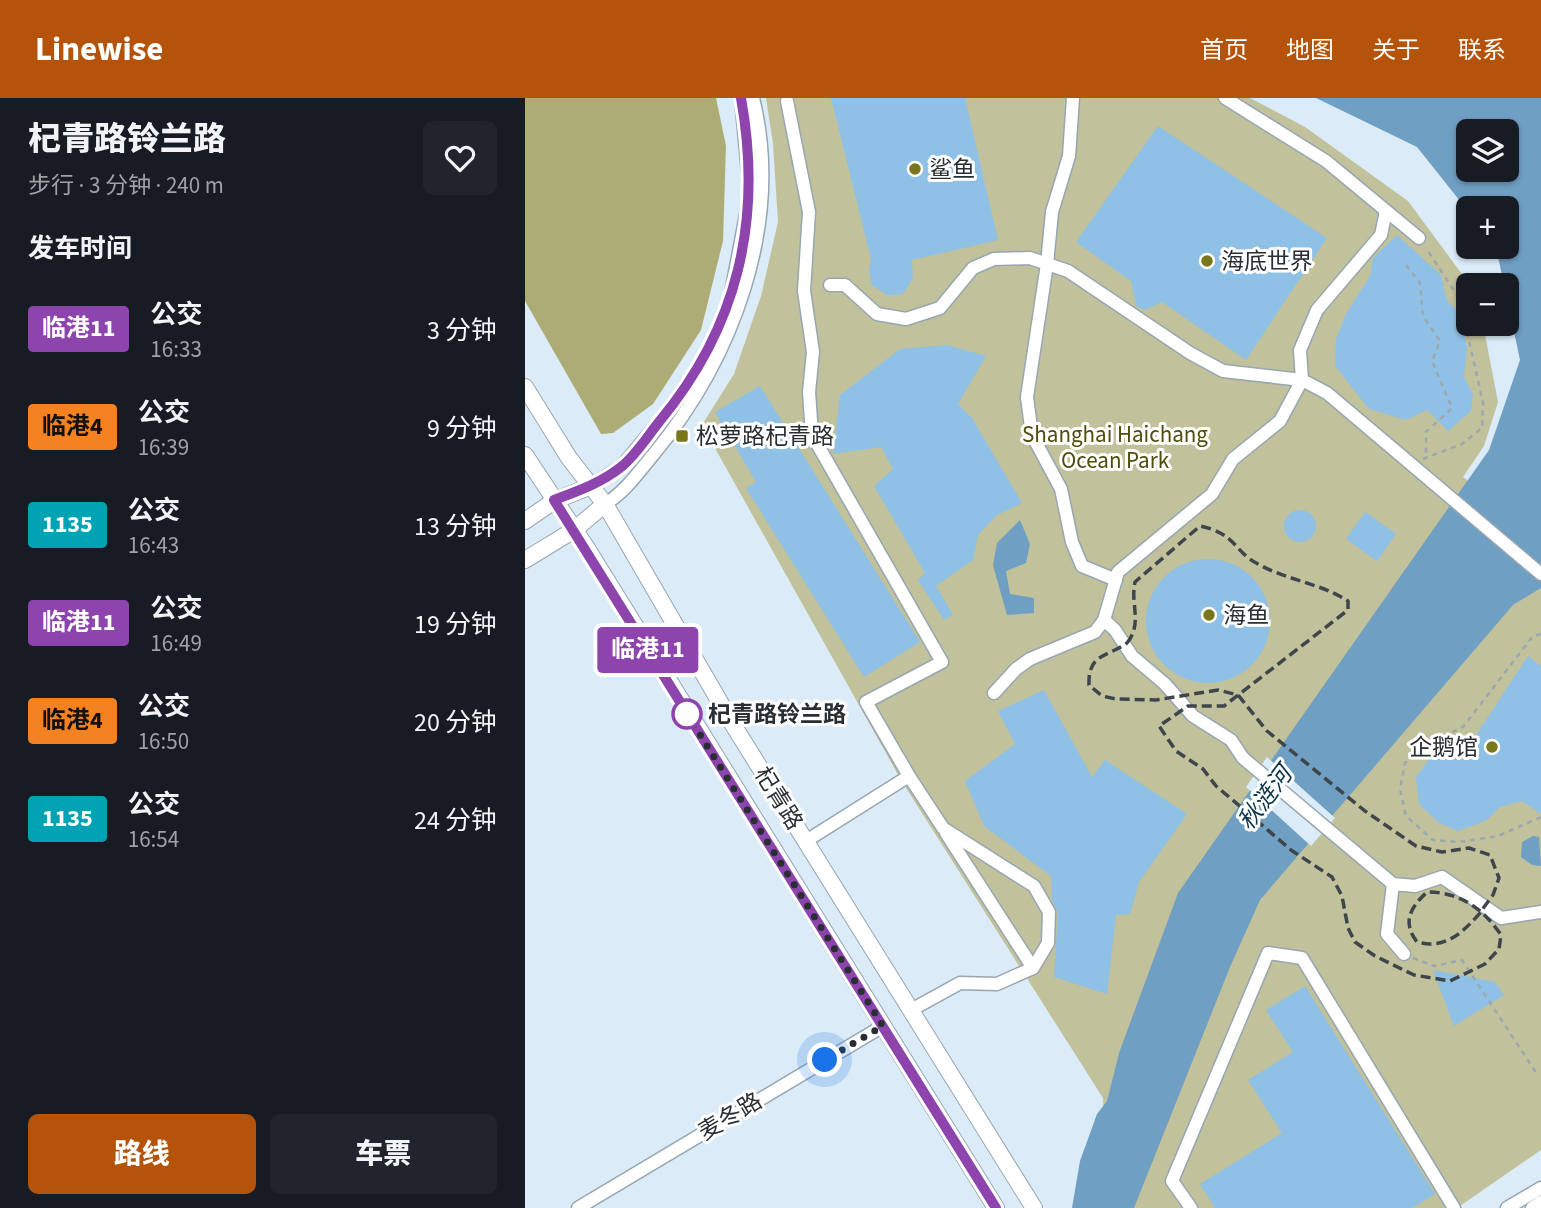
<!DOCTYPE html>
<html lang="zh">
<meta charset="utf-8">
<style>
:root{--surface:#171b24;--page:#20242c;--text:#f1f3f6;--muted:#9ea1a6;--accent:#b45309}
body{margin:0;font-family:"Source Sans 3","Noto Sans SC",sans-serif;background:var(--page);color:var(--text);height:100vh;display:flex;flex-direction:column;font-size:26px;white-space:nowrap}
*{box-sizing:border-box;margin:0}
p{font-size:23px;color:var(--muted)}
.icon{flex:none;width:38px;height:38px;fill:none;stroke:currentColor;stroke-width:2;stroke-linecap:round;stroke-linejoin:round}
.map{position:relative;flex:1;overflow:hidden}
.side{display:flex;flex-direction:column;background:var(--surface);width:525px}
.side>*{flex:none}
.badge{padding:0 14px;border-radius:5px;font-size:24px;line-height:46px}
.controls{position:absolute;left:931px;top:21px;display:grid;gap:14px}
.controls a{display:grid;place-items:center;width:63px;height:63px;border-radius:10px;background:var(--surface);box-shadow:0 2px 5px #0004;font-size:35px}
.you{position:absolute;width:35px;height:35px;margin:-18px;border:5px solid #fff;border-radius:50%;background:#1a73e8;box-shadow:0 0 0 10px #1a73e833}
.map>.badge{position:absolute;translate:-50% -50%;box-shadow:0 0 0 4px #fff}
h2{padding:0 28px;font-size:26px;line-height:63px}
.round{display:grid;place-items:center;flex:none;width:74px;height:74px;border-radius:10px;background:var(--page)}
.head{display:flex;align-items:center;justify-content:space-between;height:119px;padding:0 28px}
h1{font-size:33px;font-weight:800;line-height:52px}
.button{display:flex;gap:14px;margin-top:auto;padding:14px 28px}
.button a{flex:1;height:80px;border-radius:10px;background:var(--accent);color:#fff;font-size:28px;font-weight:800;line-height:80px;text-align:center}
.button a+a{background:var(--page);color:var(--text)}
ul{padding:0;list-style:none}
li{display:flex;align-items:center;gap:21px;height:98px;padding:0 28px}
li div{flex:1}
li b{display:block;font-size:26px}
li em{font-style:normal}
li .badge{min-width:77px;font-weight:700;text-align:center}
header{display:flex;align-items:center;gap:42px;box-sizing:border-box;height:98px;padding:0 35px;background:var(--accent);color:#fff}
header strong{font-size:33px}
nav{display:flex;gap:38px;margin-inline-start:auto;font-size:24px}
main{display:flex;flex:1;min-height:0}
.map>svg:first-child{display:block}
.green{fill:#c1c19b}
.forest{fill:#adac75}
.water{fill:#6f9fc3;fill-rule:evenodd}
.pier{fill:#dbebf7}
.building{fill:#8fc0e5}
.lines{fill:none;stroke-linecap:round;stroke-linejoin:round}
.minor-casing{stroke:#97a6b1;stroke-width:15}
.major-casing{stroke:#97a6b1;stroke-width:18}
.path{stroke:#9ba7b1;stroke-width:2.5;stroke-dasharray:5 5;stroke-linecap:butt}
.minor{stroke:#fff;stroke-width:12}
.major{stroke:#fff;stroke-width:16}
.rail{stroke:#3f464b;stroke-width:3.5;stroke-dasharray:10 5;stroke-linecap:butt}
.line-casing{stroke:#fff;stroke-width:16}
.line{stroke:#8e44ad;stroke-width:10}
.walk{stroke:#282e32;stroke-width:7;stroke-dasharray:0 12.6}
.poi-dot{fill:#79771c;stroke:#fff;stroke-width:2.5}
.stop-dot{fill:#fff;stroke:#8e44ad;stroke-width:3.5}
.labels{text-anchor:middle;stroke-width:6;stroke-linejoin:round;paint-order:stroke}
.poi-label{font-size:23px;fill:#282e32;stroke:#fff;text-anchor:start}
.park-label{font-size:23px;fill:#4f4d0a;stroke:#fff}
.stop-label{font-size:23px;font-weight:bold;fill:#282e32;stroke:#fff;text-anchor:start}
.street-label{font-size:23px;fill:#282e32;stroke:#fff}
.water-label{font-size:24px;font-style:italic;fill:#0e354e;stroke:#fff}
</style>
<header>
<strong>Linewise</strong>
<nav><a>首页</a><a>地图</a><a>关于</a><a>联系</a></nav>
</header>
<main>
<section class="side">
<div class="head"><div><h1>杞青路铃兰路</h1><p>步行 · 3 分钟 · 240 m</p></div><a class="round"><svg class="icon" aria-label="heart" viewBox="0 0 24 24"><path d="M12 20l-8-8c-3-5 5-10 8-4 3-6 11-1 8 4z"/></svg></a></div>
<h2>发车时间</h2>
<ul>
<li><span class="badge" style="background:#8e44ad;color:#fff">临港11</span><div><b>公交</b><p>16:33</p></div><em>3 分钟</em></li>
<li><span class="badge" style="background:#f58220;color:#111">临港4</span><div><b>公交</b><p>16:39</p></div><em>9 分钟</em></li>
<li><span class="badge" style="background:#00a3b4;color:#fff">1135</span><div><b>公交</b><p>16:43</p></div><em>13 分钟</em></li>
<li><span class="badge" style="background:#8e44ad;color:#fff">临港11</span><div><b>公交</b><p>16:49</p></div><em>19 分钟</em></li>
<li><span class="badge" style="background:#f58220;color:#111">临港4</span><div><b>公交</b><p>16:50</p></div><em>20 分钟</em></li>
<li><span class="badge" style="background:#00a3b4;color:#fff">1135</span><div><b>公交</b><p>16:54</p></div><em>24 分钟</em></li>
</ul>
<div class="button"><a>路线</a><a>车票</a></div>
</section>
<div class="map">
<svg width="1016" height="1110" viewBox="0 0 1016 1110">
<rect width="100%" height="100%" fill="#dbebf7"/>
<!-- green -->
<polygon class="green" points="241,0 725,0 780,29 883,103 945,187 943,226 958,226 973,304 959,348 938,379 1016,440 1016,1052 932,1110 582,1110 578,1000 376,682 177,327 209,276 236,198 253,124 248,46"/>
<!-- forest -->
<polygon class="forest" points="0,0 191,0 201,48 198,143 176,232 128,306 88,335 76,336 0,203"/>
<!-- water -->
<g class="water">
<path d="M 791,0 L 1016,0 L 1016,490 L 988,507 L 735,802 L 705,869 L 609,1110 L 547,1110 L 555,1063 L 572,1016 L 582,1003 L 594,955 L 653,795 L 964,352 L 995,262 L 971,149 L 982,149 L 982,110 L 943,110 L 943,113 L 892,49 ZM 943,33 L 982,33 L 982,72 L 943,72 Z"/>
<polygon points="495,422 505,446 501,465 481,473 485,496 509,500 509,515 482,517 468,467 472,445"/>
<polygon points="1008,738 1014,739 1016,768 1007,767 996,759 997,744"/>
</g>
<!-- pier -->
<polygon class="pier" points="742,659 810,720 786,748 721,689"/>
<!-- building -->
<g class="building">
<polygon points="306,0 440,0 473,142 387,162 388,180 378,196 362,197 347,187 344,173 346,161"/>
<polygon points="633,28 802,140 721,262 637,204 620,212 611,208 606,183 551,144"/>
<polygon points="872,137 916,177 922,203 931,211 937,223 942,251 939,279 948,296 946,313 923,333 902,312 881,322 844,311 810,268 811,241 821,216 845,178 848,160"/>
<polygon points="422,247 461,258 433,306 447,320 497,405 472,417 453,437 448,462 411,488 428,517 419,522 393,482 400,475 349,388 368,371 356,349 308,356 315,297 375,251"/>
<polygon points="235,288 395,544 339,579 221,390 231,384 190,314"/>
<circle cx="775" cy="428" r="16"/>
<polygon points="840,414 871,436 852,463 821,441"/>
<circle cx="683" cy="523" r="62"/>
<polygon points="1003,558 1016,568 1016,716 997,703 975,709 962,722 933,733 914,725 894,706 891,679 910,653 927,645 946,645"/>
<polygon points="519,592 567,679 580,662 662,716 614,784 605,816 591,817 582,896 529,879 533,814 527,802 526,778 459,728 440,683 490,646 473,613"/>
<polygon points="908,872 970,884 979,897 929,928"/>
<polygon points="780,888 910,1096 887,1110 690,1110 675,1086 757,1035 723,982 768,954 741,912"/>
</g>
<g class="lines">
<!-- minor casing -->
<g class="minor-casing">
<g id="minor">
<polyline points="548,0 544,58 527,114 522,166 502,299 507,337 536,391 547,444 557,468 591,482"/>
<polyline points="700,0 801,63 894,140"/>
<polyline points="262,3 284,114 279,193 288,254 284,294 287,337 417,564 341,604 384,678"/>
<polyline points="305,187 320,187 352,216 381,221 415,210 448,170 469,161 505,160 543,173 665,255 698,273 777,282 802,295 1016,476"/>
<polyline points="66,388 97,368 143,313 177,264 203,211 225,96 216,0"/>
<path d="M 80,406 C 100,394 113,375 128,357 C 208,261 259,125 228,0"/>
<polyline points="579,522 590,532 607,558 640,586 668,618 706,642 718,660 868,786"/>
<polyline points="469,595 491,571 505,561 570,534 579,522 593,474 687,396 708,361 755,323 777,282 775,252 792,212 856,137 861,113"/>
<polyline points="421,735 508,870"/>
<polyline points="281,743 384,678 418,730 509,788 524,814 523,845 508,870 472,886 435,885 386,912"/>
<polyline points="879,856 862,836 868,786 890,788 917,779 976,820 1016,814"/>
<polyline points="53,1110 358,928"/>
<polyline points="666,1110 647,1083 743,855 777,860 929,1110"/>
<polyline points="982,1110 1016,1090"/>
<polyline points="1007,1110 1016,1104"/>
</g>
</g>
<!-- major casing -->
<g class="major-casing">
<g id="major">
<polyline points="0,289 44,360 80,406 207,625 509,1110"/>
<polyline points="0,357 63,452 471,1110"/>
<polyline points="0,423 29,403 66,388"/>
<polyline points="0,462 49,432 80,406"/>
</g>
</g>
<!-- path -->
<g class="path">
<polyline points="881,167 895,185 898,218 915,243 907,263 927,310 901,334 901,357"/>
<polyline points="898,361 937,346 957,330 958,305 935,202 901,150"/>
<polyline points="1016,536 1008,538 938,629 897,648 880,665 875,691 881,718 908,742 934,744 973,738 1016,719"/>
<polyline points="888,860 909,868 937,862 1012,976"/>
</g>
<!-- minor -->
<use href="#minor" class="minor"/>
<!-- major -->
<use href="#major" class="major"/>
<!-- rail -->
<path class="rail" d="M 602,545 C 618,525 605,507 610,484 L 675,428 C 712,436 708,453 733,466 C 761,482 795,485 823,503 L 823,512 L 699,608 L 663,608 L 634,628 L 651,653 L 678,671 L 691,688 L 723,715 L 766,752 L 807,779 L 817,798 L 823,830 L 830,844 L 850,858 L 889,877 L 925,883 L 960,866 L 974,851 L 976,837 C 958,810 934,794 902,794 C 885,810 877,824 892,844 C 921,852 938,834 956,814 L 956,813 L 968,797 L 974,780 L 965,757 L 944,750 L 917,754 L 891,748 L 840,713 L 742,633 L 713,597 L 693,592 L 631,602 L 591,601 L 577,598 L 564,587 C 563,556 580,560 602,545"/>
</g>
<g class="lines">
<!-- line casing -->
<g class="line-casing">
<path id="line" d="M 216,0 C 238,122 213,229 134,324 C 122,339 110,358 96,369 C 76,385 53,393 29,402 L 471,1110"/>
</g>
<!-- line -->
<use href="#line" class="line"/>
<!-- walk -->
<polyline class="walk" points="162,616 358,928 300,962"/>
</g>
<!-- markers -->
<g class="poi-dot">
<circle cx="390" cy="71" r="7"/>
<circle cx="682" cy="163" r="7"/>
<rect x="150" y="331" width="14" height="14" rx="3.5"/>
<circle cx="684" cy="517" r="7"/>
<circle cx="967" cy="649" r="7"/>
</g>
<circle class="stop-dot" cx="162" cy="616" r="14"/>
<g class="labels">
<!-- poi labels -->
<g class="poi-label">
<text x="404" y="79">鲨鱼</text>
<text x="696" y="171">海底世界</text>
<text x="171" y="346">松萝路杞青路</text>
<text x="698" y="525">海鱼</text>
<text x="953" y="657" text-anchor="end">企鹅馆</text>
</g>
<!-- park labels -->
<g class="park-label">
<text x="590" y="344">Shanghai Haichang<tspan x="590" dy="26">Ocean Park</tspan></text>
</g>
<!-- stop labels -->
<g class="stop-label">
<text x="183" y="624">杞青路铃兰路</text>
</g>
<!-- street labels -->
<g class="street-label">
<text transform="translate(254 700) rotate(58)" y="8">杞青路</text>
<text transform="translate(205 1018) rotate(-31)" y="8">麦冬路</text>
</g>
<!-- water labels -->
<g class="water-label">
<text transform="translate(740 700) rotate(-53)" y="8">秋涟河</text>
</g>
</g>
</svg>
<div class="controls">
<a><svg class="icon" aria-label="layers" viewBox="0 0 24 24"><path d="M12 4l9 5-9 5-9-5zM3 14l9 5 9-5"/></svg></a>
<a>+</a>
<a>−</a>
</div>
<div class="you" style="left:300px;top:962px"></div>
<b class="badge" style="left:123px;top:552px;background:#8e44ad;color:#fff">临港11</b>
</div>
</main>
